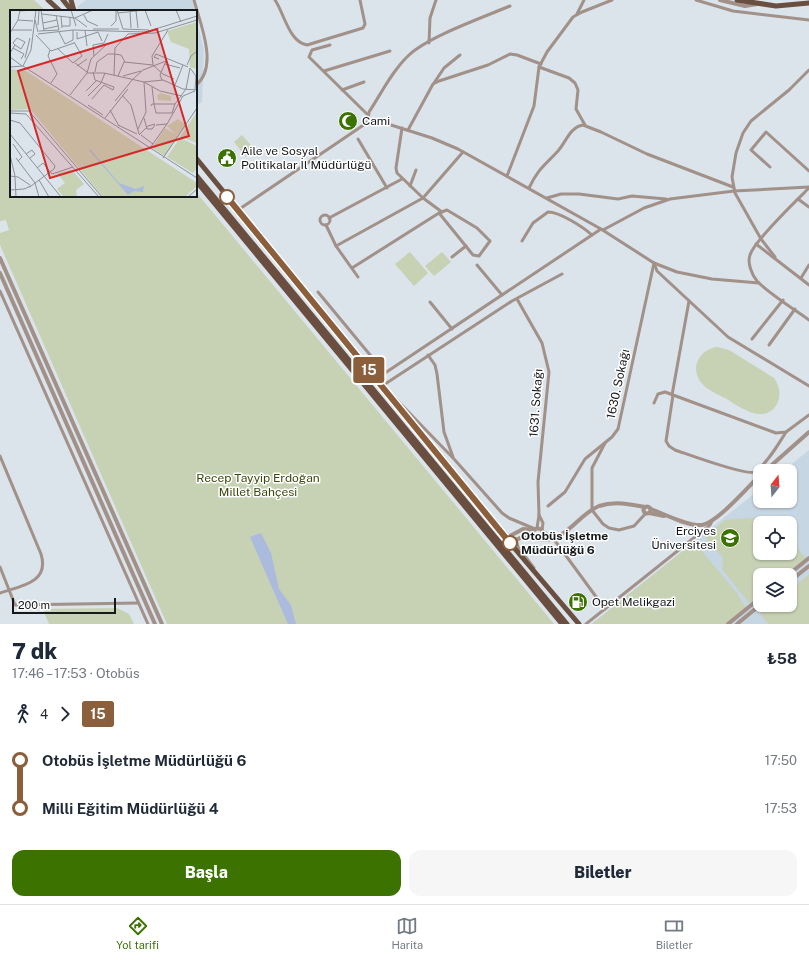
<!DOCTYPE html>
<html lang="tr">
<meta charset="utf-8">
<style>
:root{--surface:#fff;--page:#f6f6f7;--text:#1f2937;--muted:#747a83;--line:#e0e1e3;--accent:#3b7200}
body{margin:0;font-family:"Public Sans",sans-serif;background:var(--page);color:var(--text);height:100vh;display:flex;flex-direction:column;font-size:15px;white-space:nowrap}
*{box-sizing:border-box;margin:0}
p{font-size:13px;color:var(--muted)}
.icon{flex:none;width:22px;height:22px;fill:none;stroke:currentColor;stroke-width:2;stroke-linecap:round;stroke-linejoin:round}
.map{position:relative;height:624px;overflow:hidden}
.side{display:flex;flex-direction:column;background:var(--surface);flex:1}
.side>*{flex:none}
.badge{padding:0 8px;border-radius:3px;font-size:14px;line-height:26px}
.needle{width:26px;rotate:17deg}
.tools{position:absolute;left:753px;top:464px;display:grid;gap:8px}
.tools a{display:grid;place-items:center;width:44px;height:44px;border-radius:8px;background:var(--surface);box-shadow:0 1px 3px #0004;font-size:20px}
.scale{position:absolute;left:12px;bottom:10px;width:104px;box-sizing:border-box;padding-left:4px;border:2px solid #16191b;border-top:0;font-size:11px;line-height:14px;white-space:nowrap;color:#16191b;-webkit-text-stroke:3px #fff;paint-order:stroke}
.map>.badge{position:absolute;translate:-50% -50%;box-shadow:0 0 0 2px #fff}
.legs{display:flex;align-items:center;gap:6px;height:44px;padding:0 12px;font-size:13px}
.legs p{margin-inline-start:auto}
.head{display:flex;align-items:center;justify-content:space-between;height:68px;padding:0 12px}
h1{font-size:22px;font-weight:800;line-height:30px}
.button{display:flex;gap:8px;margin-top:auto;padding:8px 12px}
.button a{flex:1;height:46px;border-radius:12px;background:var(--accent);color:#fff;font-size:16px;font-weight:800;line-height:46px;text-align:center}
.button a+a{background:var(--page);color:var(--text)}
ul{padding:0 12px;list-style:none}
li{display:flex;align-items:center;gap:14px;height:48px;font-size:15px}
li i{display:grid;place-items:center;width:6px;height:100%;margin:0 5px;background:currentColor}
li i::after{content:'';width:10px;height:10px;margin:-5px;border:3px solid;border-radius:50%;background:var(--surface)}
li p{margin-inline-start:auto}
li:first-child i{background:linear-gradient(#0000 50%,currentColor 0)}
li:last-child i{background:linear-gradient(currentColor 50%,#0000 0)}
.tabs{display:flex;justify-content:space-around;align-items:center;height:56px;border-top:1px solid var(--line);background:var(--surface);font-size:11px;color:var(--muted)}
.tabs a{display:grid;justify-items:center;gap:2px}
.tabs .selected{color:var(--accent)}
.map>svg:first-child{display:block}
.built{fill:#c7d6e3;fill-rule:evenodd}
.green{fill:#c7d1b4}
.water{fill:#abd}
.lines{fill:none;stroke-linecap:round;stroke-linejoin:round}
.minor{stroke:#a19188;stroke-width:3}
.tertiary{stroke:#a19188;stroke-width:4}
.primary{stroke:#6a4e40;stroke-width:5}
.line-1-casing{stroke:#fff;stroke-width:9}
.line-1{stroke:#8b5e3c;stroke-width:6}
.stop-1-dot{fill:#fff;stroke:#8b5e3c;stroke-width:2}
.labels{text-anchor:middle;stroke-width:3;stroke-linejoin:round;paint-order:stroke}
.poi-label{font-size:12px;fill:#16191b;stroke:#fff;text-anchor:start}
.street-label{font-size:12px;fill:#16191b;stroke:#fff}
.park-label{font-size:12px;fill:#39470c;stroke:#fff}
.stop-label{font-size:12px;font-weight:bold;fill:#16191b;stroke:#fff;text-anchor:start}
.inset-road{fill:none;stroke:#8c9298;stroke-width:1}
.view{fill:#d62828;fill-opacity:0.15;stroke:#d62828;stroke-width:2}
.inset-edge{fill:none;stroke:#16191b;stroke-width:2}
</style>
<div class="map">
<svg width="809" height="624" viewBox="0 0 809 624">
<rect width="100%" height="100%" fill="#dbe3eb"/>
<!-- built -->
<g class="built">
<polygon points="86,0 192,0 195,11 80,11 77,7"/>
<polygon points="196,17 204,50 202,102 196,105"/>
<path d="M 809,450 L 809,624 L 591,624 L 760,489 L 760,501 L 790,501 L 790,471 L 783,471 ZM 760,523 L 790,523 L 790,553 L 760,553 ZM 760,575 L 790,575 L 790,605 L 760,605 Z"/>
</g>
<!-- green -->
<g class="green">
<polygon points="0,0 34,0 46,11 11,11 11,196 196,196 196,192 554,624 167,624 0,245 0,233 9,230 6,220 0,221"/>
<polygon points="242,135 255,150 246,157 234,142"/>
<polygon points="410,252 428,273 414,286 395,264"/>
<polygon points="442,252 451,262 434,276 425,266"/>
<path d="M 717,347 L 729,350 L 774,378 C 779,385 781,393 778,402 C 766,427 740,407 725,398 C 717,394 705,389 700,381 C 690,366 701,349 717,347 Z"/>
<polygon points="776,516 782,523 760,523 760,553 790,553 790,539 808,561 790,575 760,575 760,599 754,604 749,603 722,569 723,558 705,537 725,520"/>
<polygon points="694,542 737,593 746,608 730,624 592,624"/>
<polygon points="809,574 809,624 768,624 760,614 771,605 790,605 790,590"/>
<polygon points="117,608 129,614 134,624 49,624 43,609"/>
</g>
<!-- water -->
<polygon class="water" points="261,533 271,553 279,589 291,605 296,624 288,624 250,537"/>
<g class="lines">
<!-- minor -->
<g class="minor">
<path d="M 194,0 C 200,23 219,67 196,85"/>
<path d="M 275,0 C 284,13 289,42 307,45 L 363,28 L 365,24 L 360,0"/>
<polyline points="696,0 733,11 809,20"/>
<polyline points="577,14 584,0"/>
<polyline points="429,43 430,18 436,0"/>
<polyline points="330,45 312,50 309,57 368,115"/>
<polyline points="539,67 569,78 575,83 578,90 576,109 585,125"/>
<polyline points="324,71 390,51"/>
<polyline points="434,83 444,68 460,55"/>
<polyline points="342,90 364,82"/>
<path d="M 368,122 L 369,112 C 381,94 392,71 408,56 C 427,37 484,17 510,6"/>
<polyline points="402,128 396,168 397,173 423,198 442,212"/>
<polyline points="408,130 433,84 439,81 488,65 510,54 517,55 541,64"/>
<polyline points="358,139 387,188"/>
<polyline points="770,167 751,150 766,132 809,171"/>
<polyline points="507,176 534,106 539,67 547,52 573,17 582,12 612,0"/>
<polyline points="410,186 416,170"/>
<path d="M 529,188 C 538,169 544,166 558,151 C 566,142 570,127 583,125 L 601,132 L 647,154 L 733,187"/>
<path d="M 809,188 C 797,200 754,241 750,255 C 747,263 752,275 757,281 C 769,294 794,309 809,320"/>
<polyline points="547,198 561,194 579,194 618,199 632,196 666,199"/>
<polyline points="798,199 809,207"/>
<polyline points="238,210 368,122 391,125 432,138 458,149 601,229 654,263 677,272 712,279 759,283"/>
<circle cx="325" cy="220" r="5"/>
<polyline points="329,218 402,179"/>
<polyline points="326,225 336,246 358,277"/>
<polyline points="603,230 644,208 670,199 734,191 809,187"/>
<path d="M 522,241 L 533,223 L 548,212 C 560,212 583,227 592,235"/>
<polyline points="756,244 809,285"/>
<polyline points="336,246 423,198 463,152"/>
<polyline points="452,257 466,246"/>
<polyline points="775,257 761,239 735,193 732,177 736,153 743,133 751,121 789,90 809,70"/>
<polyline points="654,263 657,271 728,337 809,386"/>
<polyline points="477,265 502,295"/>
<polyline points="352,268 439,213 447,210 477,228 490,241 479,256 473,255 439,213"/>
<polyline points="801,278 809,265"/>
<polyline points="0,291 148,624"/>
<polyline points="318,292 385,373"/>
<polyline points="517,299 542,343 549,372 538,482 539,515 537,528"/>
<polyline points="430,302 452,329"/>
<polyline points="752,339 783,300"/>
<polyline points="769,345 795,309"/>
<polyline points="428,355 435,365 437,374 444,432 453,457"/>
<polyline points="376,379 601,229"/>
<polyline points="382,386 512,301 562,274"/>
<polyline points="672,395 689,301"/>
<path d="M 673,395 L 666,441 L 669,446 L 675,450 C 687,454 746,476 754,472 C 766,466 779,443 786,432"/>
<polyline points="393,396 454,459 502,513 509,518 535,529"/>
<polyline points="654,403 658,394 665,392 776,433 786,432 809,415"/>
<polyline points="605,443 592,468 592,510 603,524 609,528 619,530 634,526 646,513"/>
<path d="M 0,456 L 41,554 C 50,583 20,586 0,593"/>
<polyline points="548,506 565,492 585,459 612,437 618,429 654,263"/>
<polyline points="539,515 543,523 542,530"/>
<polyline points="553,538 605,609"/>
<polyline points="516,539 518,547 534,568"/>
<polyline points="0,567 15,605 138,603"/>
<polyline points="586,624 710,525 712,521"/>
</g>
<!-- tertiary -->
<g class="tertiary">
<polyline points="720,0 745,6 757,4"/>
<polyline points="0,258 162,624"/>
<polyline points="0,273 155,624"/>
<polyline points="765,471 809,432"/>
<circle cx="647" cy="510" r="3.5"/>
<path d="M 651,509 C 664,514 687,526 701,525 C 716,524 748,487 760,475"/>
<polyline points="649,513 664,516"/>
<circle cx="538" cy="534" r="5.5"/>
<polyline points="543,532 553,538"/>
<polyline points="506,538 523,529 534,530"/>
<path d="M 539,539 C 564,545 578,514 599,506 C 614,501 630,504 645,507"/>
<polyline points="510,543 520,538 534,538"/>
<polyline points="788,575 809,558"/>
<polyline points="790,581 809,566"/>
<polyline points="728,624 760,598"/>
<polyline points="737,624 760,605"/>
</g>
<!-- primary -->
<g class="primary">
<polyline points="48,0 60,11"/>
<polyline points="63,0 72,11"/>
<polyline points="71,0 74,11"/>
<polyline points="737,0 776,6 809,3"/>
<polyline points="196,158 510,543 579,624"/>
<polyline points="196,175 567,624"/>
<polyline points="196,181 562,624"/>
</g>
</g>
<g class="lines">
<!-- line-1 casing -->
<g class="line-1-casing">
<polyline id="line-1" points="227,197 510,543"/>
</g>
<!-- line-1 -->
<use href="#line-1" class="line-1"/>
</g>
<!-- icons -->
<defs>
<g id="mosque-disc" transform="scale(1)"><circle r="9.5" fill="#3b7200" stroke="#fff"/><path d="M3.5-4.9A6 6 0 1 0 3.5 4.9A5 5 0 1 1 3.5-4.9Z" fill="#fff"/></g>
<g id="civic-disc" transform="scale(1)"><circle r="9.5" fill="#3b7200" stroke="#fff"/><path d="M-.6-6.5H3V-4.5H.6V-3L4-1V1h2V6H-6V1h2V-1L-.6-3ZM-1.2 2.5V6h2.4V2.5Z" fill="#fff"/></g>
<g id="university-disc" transform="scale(1)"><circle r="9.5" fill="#3b7200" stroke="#fff"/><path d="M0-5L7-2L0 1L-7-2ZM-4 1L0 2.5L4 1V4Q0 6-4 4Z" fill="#fff"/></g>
<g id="fuel-disc" transform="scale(1)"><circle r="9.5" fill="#3b7200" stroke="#fff"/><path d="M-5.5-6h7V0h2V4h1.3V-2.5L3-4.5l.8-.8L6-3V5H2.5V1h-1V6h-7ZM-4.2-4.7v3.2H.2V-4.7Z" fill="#fff"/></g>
</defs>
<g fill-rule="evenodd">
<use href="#mosque-disc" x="348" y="121"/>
<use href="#civic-disc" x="227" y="158"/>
<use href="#university-disc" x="730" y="538"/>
<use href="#fuel-disc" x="578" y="602"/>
</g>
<!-- markers -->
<g class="stop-1-dot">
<circle cx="227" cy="197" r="7"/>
<circle cx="510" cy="543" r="7"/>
</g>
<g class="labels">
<!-- poi labels -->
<g class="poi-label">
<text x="362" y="125">Cami</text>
<text x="241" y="155">Aile ve Sosyal<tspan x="241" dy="14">Politikalar İl Müdürlüğü</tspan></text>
<text x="716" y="535" text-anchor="end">Erciyes<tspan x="716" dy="14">Üniversitesi</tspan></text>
<text x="592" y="606">Opet Melikgazi</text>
</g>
<!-- street labels -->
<g class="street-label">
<text transform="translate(618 384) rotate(-78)" y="4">1630. Sokağı</text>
<text transform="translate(536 403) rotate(-86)" y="4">1631. Sokağı</text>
</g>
<!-- park labels -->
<g class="park-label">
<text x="258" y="482">Recep Tayyip Erdoğan<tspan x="258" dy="14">Millet Bahçesi</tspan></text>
</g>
<!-- stop labels -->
<g class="stop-label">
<text x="521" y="540">Otobüs İşletme<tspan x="521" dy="14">Müdürlüğü 6</tspan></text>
</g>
</g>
<!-- overview -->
<g transform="translate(10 10)">
<rect width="187" height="187" fill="#dbe3eb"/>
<path d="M 187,12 L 187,59 L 180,57 L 179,39 L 161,32 L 157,21 ZM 0,59 L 16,61 L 187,173 L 187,176 L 175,187 L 93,187 L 20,99 L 0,100 ZM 151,83 L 161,86 L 161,91 L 148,90 L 147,85 ZM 187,102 L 187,133 L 170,127 ZM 168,109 L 176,115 L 168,125 L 165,124 L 168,126 L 155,146 L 142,138 L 155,118 L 165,124 L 157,116 ZM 170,128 L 187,136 L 187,158 L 183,163 L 157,147 ZM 62,160 L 74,174 L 66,180 L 67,187 L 54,187 L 47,179 L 55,173 L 47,163 Z" fill="#c7d1b4"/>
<path d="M 80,139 L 109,173 L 126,179 L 134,176 L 133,182 L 124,181 L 118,185 L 79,140 Z" fill="#abd"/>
<path class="inset-road" d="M 31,0 L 34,21M 61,0 L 66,16M 107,0 L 113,19M 135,0 L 141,16M 166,0 L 171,12M 10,1 L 23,0M 126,1 L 128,18M 120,2 L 121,18M 108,3 L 134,0M 32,4 L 65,8 L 83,0M 46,5 L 49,20M 74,5 L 77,11 L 88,16M 51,6 L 52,18M 65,8 L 77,17M 8,10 L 23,11M 25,10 L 28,22M 33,13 L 47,10M 28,15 L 29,1M 52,16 L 60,16 L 60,7M 101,16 L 106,11 L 106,0M 34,19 L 48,16M 83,19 L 109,19M 113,19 L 139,20M 2,20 L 22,20M 75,20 L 77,36M 29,21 L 49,20M 49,22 L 55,34 L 63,30 L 63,20M 67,22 L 67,29 L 88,22 L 92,31M 0,23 L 8,10 L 10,0M 28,24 L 63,20 L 136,22 L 187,6M 26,25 L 41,41 L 64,33M 3,38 L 14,44 L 11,49M 48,39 L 63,53 L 72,46 L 64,32M 40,40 L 38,46 L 47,64 L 41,73M 0,43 L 5,35 L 11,39 L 15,32 L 7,28 L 3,33 L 5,35M 104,44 L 111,45 L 115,52M 84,46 L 83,35 L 94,33 L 98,24M 0,47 L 12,56M 15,48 L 20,28M 149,49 L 144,47 L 146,44 L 178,57M 65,53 L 77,62M 155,54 L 170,58M 177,55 L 181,46 L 187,41M 13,56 L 187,168M 13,56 L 21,40 L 26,0M 67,56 L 77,49M 0,57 L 13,56M 180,58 L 186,66 L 185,80M 83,62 L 85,70 L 104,77 L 103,80 L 94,75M 85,62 L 87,52 L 98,44 L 104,44M 77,63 L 94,63 L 134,72 L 153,70 L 173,79 L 187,80M 153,64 L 164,69M 104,65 L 105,38 L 118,24 L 145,23 L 187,10M 154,65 L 143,55 L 142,46 L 158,20M 108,66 L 114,52 L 143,55M 113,66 L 131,61M 123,69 L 133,60 L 156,51M 152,70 L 150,65 L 156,51M 134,72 L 150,81 L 172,86M 165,75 L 173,55M 142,77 L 144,94M 76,81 L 86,71M 60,85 L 77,63 L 81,49 L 96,35M 112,85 L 121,95 L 129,124M 78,86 L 91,73 L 95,63M 82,89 L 94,75M 105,91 L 123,69M 144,94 L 146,103 L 162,103 L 165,94M 78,95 L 93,105M 141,96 L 142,94 L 165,94 L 176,79 L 180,58M 100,100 L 109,116M 0,101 L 19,101 L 92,187M 0,103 L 16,104 L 89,187M 95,108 L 118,79M 134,108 L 137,119 L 142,119 L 145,115M 0,110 L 10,113 L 45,156 L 44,159 L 21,176M 108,115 L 127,124M 146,115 L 157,114 L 173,86 L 185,81M 128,119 L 136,102 L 134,72M 0,124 L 51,187M 129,125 L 138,116 L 145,114M 131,125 L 143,134M 3,134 L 12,147 L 8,151M 140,138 L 157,114M 16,144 L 22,140 L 25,144 L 20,148M 0,145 L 5,166M 6,148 L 25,173 L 29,187M 153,148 L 187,98M 27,158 L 33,153 L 42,164 L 63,157M 0,166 L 8,167 L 20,175M 5,167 L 6,187M 29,170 L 39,187M 0,180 L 14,179 L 21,176 L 19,177M 178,187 L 187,179"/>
<path class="view" d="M 147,19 L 179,126 L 40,168 L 8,61 Z"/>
<rect width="187" height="187" class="inset-edge"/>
</g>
</svg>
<div class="tools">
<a><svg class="needle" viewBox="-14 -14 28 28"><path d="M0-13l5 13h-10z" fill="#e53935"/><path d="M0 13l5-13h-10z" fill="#747a83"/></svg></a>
<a><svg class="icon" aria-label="locate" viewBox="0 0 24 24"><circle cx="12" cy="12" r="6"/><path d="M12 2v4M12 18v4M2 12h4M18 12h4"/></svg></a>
<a><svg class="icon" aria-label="layers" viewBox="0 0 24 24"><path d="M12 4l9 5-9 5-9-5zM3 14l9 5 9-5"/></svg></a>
</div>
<div class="scale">200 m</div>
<b class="badge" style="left:369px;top:370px;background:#8b5e3c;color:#fff">15</b>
</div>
<section class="side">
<div class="head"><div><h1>7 dk</h1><p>17:46 – 17:53 · Otobüs</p></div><b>₺58</b></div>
<div class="legs"><svg class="icon" aria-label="walk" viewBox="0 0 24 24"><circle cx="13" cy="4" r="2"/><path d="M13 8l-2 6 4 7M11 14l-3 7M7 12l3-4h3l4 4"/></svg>4<svg class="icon" aria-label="forward" viewBox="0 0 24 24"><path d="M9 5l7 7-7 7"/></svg><b class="badge" style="background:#8b5e3c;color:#fff">15</b></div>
<ul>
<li><i style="color:#8b5e3c"></i><b>Otobüs İşletme Müdürlüğü 6</b><p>17:50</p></li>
<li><i style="color:#8b5e3c"></i><b>Milli Eğitim Müdürlüğü 4</b><p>17:53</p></li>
</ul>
<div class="button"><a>Başla</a><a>Biletler</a></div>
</section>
<nav class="tabs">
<a class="selected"><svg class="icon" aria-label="directions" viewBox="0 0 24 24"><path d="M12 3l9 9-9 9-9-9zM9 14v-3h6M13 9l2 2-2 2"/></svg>Yol tarifi</a>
<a><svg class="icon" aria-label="map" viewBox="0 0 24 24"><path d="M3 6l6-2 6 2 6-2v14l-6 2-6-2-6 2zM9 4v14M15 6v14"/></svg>Harita</a>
<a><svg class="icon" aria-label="tickets" viewBox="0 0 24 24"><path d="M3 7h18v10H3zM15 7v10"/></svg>Biletler</a>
</nav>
